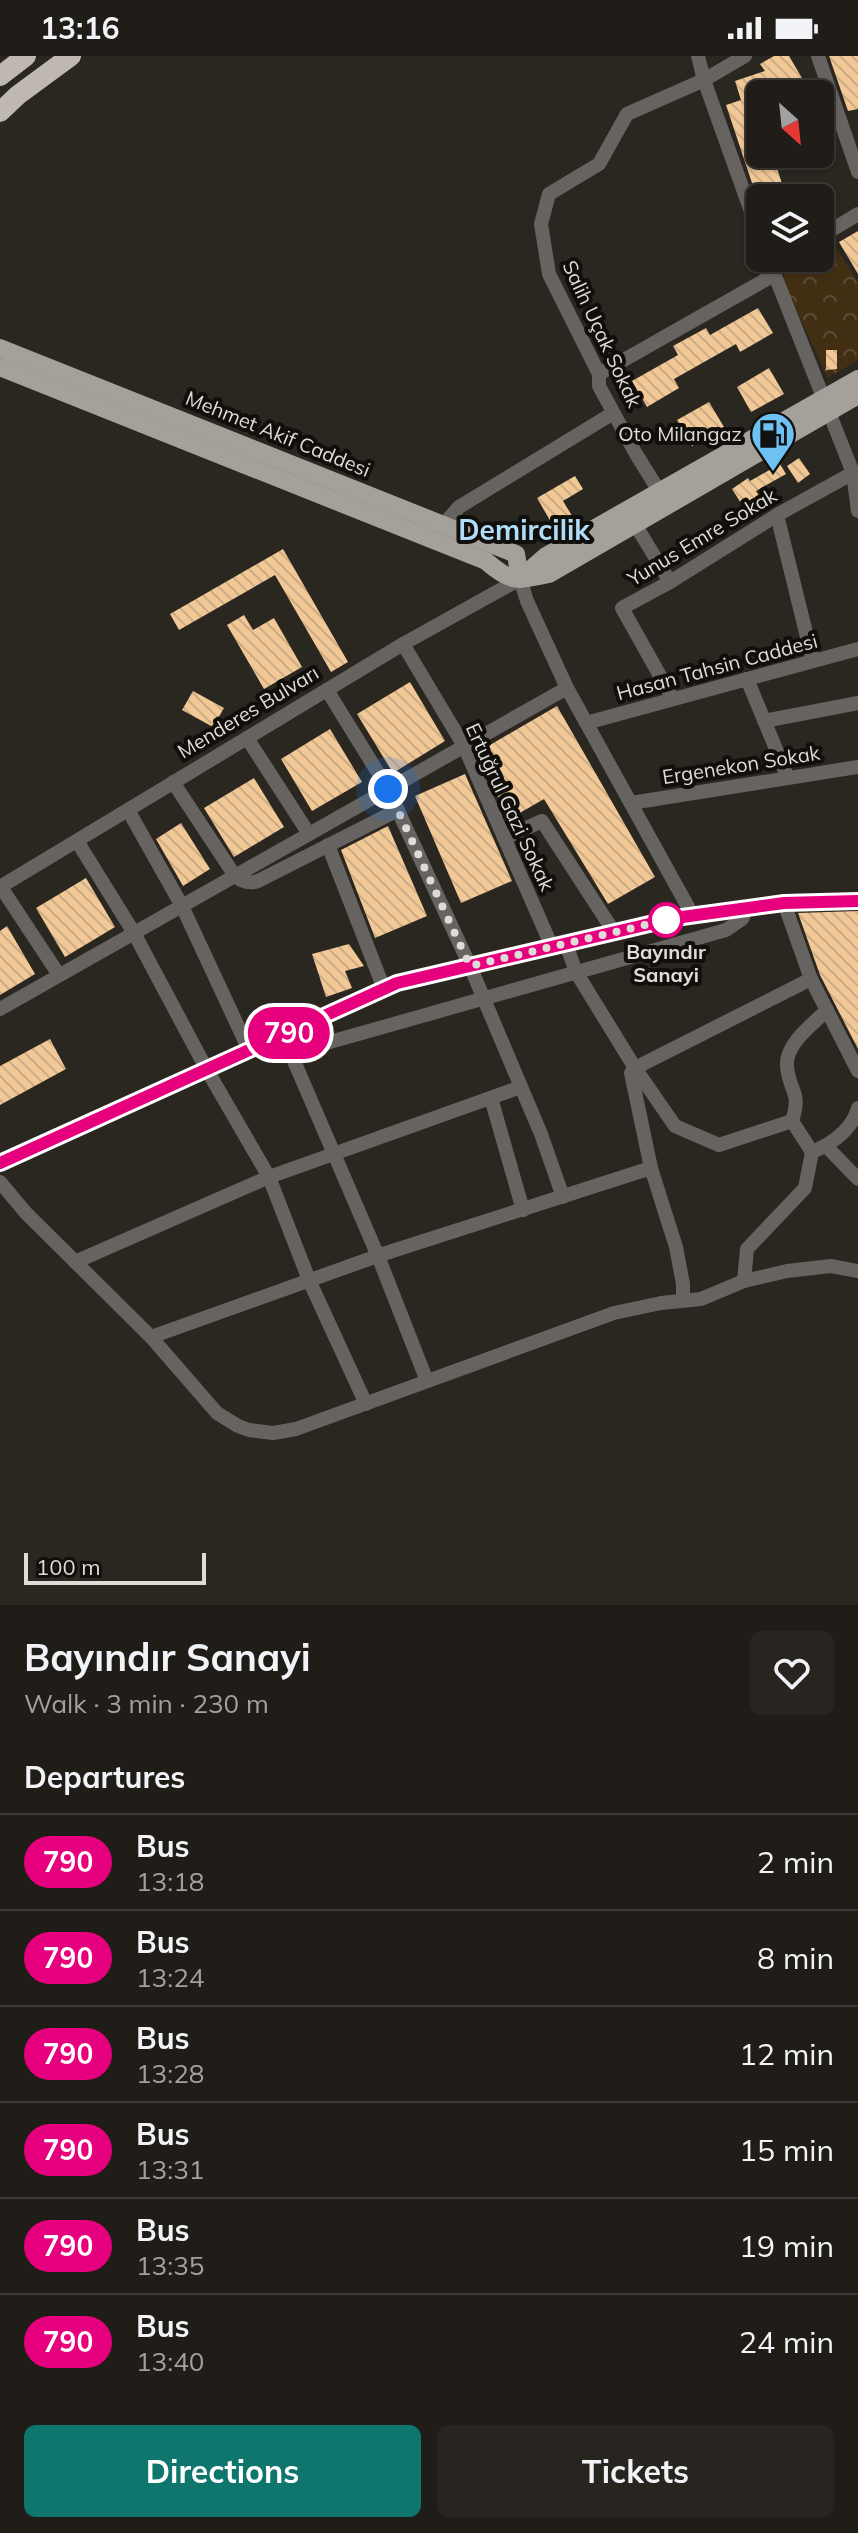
<!DOCTYPE html>
<meta charset="utf-8">
<style>
:root{--surface:#201c18;--page:#282521;--text:#f1f3f6;--muted:#a2a1a2;--line:#3d3a37;--accent:#0f766e}
body{margin:0;font-family:Mulish,sans-serif;background:var(--page);color:var(--text);height:100vh;display:flex;flex-direction:column;font-size:30px;white-space:nowrap}
*{box-sizing:border-box;margin:0}
p{font-size:26px;color:var(--muted)}
.icon{flex:none;width:44px;height:44px;fill:none;stroke:currentColor;stroke-width:2;stroke-linecap:round;stroke-linejoin:round}
.map{position:relative;height:1549px;overflow:hidden}
.details{display:flex;flex-direction:column;background:var(--surface);flex:1}
.details>*{flex:none}
.badge{padding:0 16px;border-radius:26px;font-size:28px;line-height:52px}
.needle{width:52px;rotate:153deg}
.controls{position:absolute;left:746px;top:24px;display:grid;gap:16px}
.controls a{display:grid;place-items:center;width:88px;height:88px;border-radius:12px;background:var(--surface);box-shadow:0 2px 6px #0004,0 0 0 2px var(--line);font-size:40px}
.scale{position:absolute;left:24px;bottom:20px;width:182px;box-sizing:border-box;padding-left:8px;border:4px solid #dfdcd8;border-top:0;font-size:22px;line-height:28px;white-space:nowrap;color:#dfdcd8;-webkit-text-stroke:6px #110f0c;paint-order:stroke}
.you{position:absolute;width:40px;height:40px;margin:-20px;border:6px solid #fff;border-radius:50%;background:#1a73e8;box-shadow:0 0 0 12px #1a73e833}
.map>.badge{position:absolute;translate:-50% -50%;box-shadow:0 0 0 4px #fff}
h2{padding:0 24px;font-size:30px;line-height:72px}
.round{display:grid;place-items:center;flex:none;width:84px;height:84px;border-radius:12px;background:var(--page)}
.summary{display:flex;align-items:center;justify-content:space-between;height:136px;padding:0 24px}
h1{font-size:38px;font-weight:700;line-height:60px}
.primary-button{display:flex;gap:16px;margin-top:auto;padding:16px 24px}
.primary-button a{flex:1;height:92px;border-radius:12px;background:var(--accent);color:#fff;font-size:32px;font-weight:700;line-height:92px;text-align:center}
.primary-button a+a{background:var(--page);color:var(--text)}
ul{padding:0;list-style:none}
li{display:flex;align-items:center;gap:24px;height:96px;padding:0 24px;border-top:2px solid var(--line)}
li div{flex:1}
li b{display:block;font-size:30px}
li em{font-style:normal}
li .badge{min-width:88px;font-weight:700;text-align:center}
.status{display:flex;justify-content:space-between;align-items:center;height:56px;padding:0 40px;background:var(--surface);direction:ltr}
.status svg{height:22px;fill:currentColor}
.map>svg:first-child{display:block}
.park{fill:url(#park-crowns)}
.building{fill:url(#building-back-hatch)}
.lines{fill:none;stroke-linecap:round;stroke-linejoin:round}
.minor{stroke:#666360;stroke-width:14}
.major{stroke:#a6a09a;stroke-width:18}
.highway{stroke:#bfb8b1;stroke-width:20}
.line-casing{stroke:#fff;stroke-width:18}
.line{stroke:#e6007e;stroke-width:12}
.walk{stroke:#dfdcd8;stroke-width:8;stroke-dasharray:0 14.4}
.stop-dot{fill:#fff;stroke:#e6007e;stroke-width:4}
.labels{text-anchor:middle;stroke-width:8;stroke-linejoin:round;paint-order:stroke}
.street-label{font-size:20px;fill:#dfdcd8;stroke:#110f0c}
.poi-label{font-size:20px;fill:#dfdcd8;stroke:#110f0c;text-anchor:end}
.stop-label{font-size:20px;font-weight:bold;fill:#dfdcd8;stroke:#110f0c}
.district-label{font-size:28px;font-weight:bold;fill:#b1ddf8;stroke:#110f0c}
</style>
<div class="status"><b>13:16</b><svg viewBox="0 0 49 12"><path d="M0 12V9h3v3zM5 12V6h3v6zM10 12V3h3v9zM15 12V0h3v12zM26 1h20v11H26zM47 4h2v5h-2z"/></svg></div>
<div class="map">
<svg width="858" height="1549" viewBox="0 0 858 1549">
<defs>
<pattern id="park-crowns" width="20" height="18" patternUnits="userSpaceOnUse" patternTransform="scale(2)"><rect width="20" height="18" fill="#422e13"/><path d="M2 6a3 3 0 1 1 6 0M12 15a3 3 0 1 1 6 0" fill="none" stroke="#5d4c35"/></pattern>
<pattern id="building-back-hatch" width="6" height="6" patternUnits="userSpaceOnUse" patternTransform="scale(2)"><rect width="6" height="6" fill="#f1c896"/><path d="M-1 5l2 2M0 0l6 6M5-1l2 2" fill="none" stroke="#cead85"/></pattern>
</defs>
<rect width="100%" height="100%" fill="#2a2620"/>
<!-- park -->
<polygon class="park" points="832,186 858,226 858,304 828,322 783,225 787,211 803,202 820,202 820,193"/>
<!-- building -->
<g class="building">
<polygon points="774,0 789,0 802,22 806,38 760,38 760,44 753,46 760,67 760,111 775,106 786,140 757,142 726,49 741,44 735,25 765,15 760,8"/>
<polygon points="829,0 858,0 858,53 848,55"/>
<polygon points="858,175 858,218 839,186"/>
<polygon points="758,252 773,277 740,296 736,288 674,323 679,332 647,351 632,325 678,299 673,290 706,272 710,279"/>
<polygon points="826,294 837,294 837,313 826,314"/>
<polygon points="769,312 784,338 751,356 737,331"/>
<polygon points="709,346 724,371 692,390 677,364"/>
<polygon points="799,402 810,418 798,427 787,410"/>
<polygon points="780,408 786,418 756,435 768,453 751,463 732,433 748,422 750,425"/>
<polygon points="575,420 583,433 563,445 574,463 555,473 537,442"/>
<polygon points="283,493 348,606 331,616 275,519 179,574 170,558"/>
<polygon points="244,559 253,574 274,562 302,611 264,633 227,569"/>
<polygon points="410,626 445,685 393,717 357,658"/>
<polygon points="193,635 224,652 213,671 182,654"/>
<polygon points="557,650 655,821 608,848 544,743 511,762 493,732 478,696"/>
<polygon points="330,673 362,726 312,755 281,703"/>
<polygon points="465,718 512,825 461,847 415,740"/>
<polygon points="254,722 284,771 234,801 204,752"/>
<polygon points="181,767 210,813 183,830 156,783"/>
<polygon points="388,770 427,860 375,882 341,794"/>
<polygon points="86,822 115,871 65,901 36,852"/>
<polygon points="858,855 858,993 820,919 798,857"/>
<polygon points="7,870 35,918 0,939 0,875"/>
<polygon points="349,888 364,910 345,915 352,932 326,941 312,898"/>
<polygon points="50,983 66,1013 0,1049 0,1010"/>
</g>
<g class="lines">
<!-- minor -->
<g class="minor">
<polyline points="698,0 704,24 760,181"/>
<polyline points="818,0 858,116"/>
<polyline points="820,181 858,158"/>
<polyline points="768,202 853,417 858,455"/>
<polyline points="599,318 774,219"/>
<polyline points="659,435 636,398 599,330 599,318 549,218 541,168 549,138 599,108 627,58 704,24 745,0"/>
<polyline points="777,459 813,605"/>
<polyline points="444,468 459,451 610,359"/>
<polyline points="635,468 670,526"/>
<polyline points="403,588 464,690 552,891"/>
<polyline points="747,623 788,722"/>
<polyline points="327,634 388,733 470,910 541,1078 563,1141"/>
<polyline points="673,643 622,552 670,526 777,459 853,417"/>
<polyline points="764,665 858,647"/>
<polyline points="586,667 858,593"/>
<polyline points="247,682 309,778"/>
<path d="M 173,726 L 235,820 C 242,826 249,828 258,825 L 398,754"/>
<polyline points="631,747 858,711"/>
<polyline points="128,754 182,850 249,994"/>
<polyline points="504,782 542,765 614,876"/>
<polyline points="77,785 134,877 207,1014 269,1121 309,1224 366,1348"/>
<polyline points="328,789 384,933"/>
<polyline points="0,831 403,588 520,523 527,545 567,632 693,860"/>
<polyline points="1,831 59,919"/>
<polyline points="784,847 811,923 858,1015"/>
<polyline points="566,888 576,916 635,1012 675,1070 719,1089 792,1065"/>
<polyline points="0,953 567,632"/>
<polyline points="288,991 378,1200 427,1325"/>
<polyline points="291,997 726,874 742,863 747,852"/>
<polyline points="491,1042 523,1154"/>
<polyline points="826,1090 858,1123"/>
<path d="M 812,1096 L 792,1065 C 802,1035 789,1036 787,1010 C 785,988 813,968 827,954"/>
<polyline points="0,1107 397,927 675,862 784,847 858,845"/>
<polyline points="0,1126 26,1157 151,1281 217,1357 238,1370 249,1374 273,1377 296,1373 614,1257 661,1247 701,1243 744,1225 787,1215 831,1210 858,1215"/>
<polyline points="75,1206 269,1121 521,1031"/>
<path d="M 744,1225 L 747,1193 L 805,1132 L 812,1096 C 833,1087 852,1074 858,1052"/>
<polyline points="683,1244 683,1228 676,1191 651,1112 631,1017 635,1012 811,923"/>
<polyline points="151,1281 383,1198 651,1112"/>
</g>
<!-- major -->
<g class="major">
<polyline points="0,292 516,498 520,523"/>
<path d="M 0,311 L 486,505 C 512,528 517,524 549,518 L 858,339"/>
<polyline points="522,521 546,500 858,323"/>
</g>
<!-- highway -->
<g class="highway">
<polyline points="0,20 26,0"/>
<polyline points="0,56 18,39 71,0"/>
</g>
</g>
<g class="lines">
<!-- line casing -->
<g class="line-casing">
<polyline id="line" points="0,1107 397,927 675,862 784,847 858,845"/>
</g>
<!-- line -->
<use href="#line" class="line"/>
<!-- walk -->
<polyline class="walk" points="388,733 470,910 675,862 666,864"/>
</g>
<!-- icons -->
<defs>
<g id="fuel-pin" transform="scale(2.3)"><path d="M0 17L-7.5 6A9.5 9.5 0 1 1 7.5 6Z" fill="#6ec2f3" stroke="#110f0c"/><path d="M-5.5-6h7V0h2V4h1.3V-2.5L3-4.5l.8-.8L6-3V5H2.5V1h-1V6h-7ZM-4.2-4.7v3.2H.2V-4.7Z" fill="#111"/></g>
</defs>
<g fill-rule="evenodd">
<use href="#fuel-pin" x="773" y="378"/>
</g>
<!-- markers -->
<circle class="stop-dot" cx="666" cy="864" r="16"/>
<g class="labels">
<!-- street labels -->
<g class="street-label">
<text transform="translate(602 278) rotate(65)" y="7">Salih Uçak Sokak</text>
<text transform="translate(278 378) rotate(22)" y="7">Mehmet Akif Caddesi</text>
<text transform="translate(702 481) rotate(-31)" y="7">Yunus Emre Sokak</text>
<text transform="translate(717 611) rotate(-15)" y="7">Hasan Tahsin Caddesi</text>
<text transform="translate(248 656) rotate(-31)" y="7">Menderes Bulvarı</text>
<text transform="translate(741 709) rotate(-9)" y="7">Ergenekon Sokak</text>
<text transform="translate(510 751) rotate(65)" y="7">Ertuğrul Gazi Sokak</text>
</g>
<!-- poi labels -->
<g class="poi-label">
<text x="742" y="385">Oto Milangaz</text>
</g>
<!-- stop labels -->
<g class="stop-label">
<text x="666" y="903">Bayındır<tspan x="666" dy="23">Sanayi</tspan></text>
</g>
<!-- district labels -->
<g class="district-label">
<text x="524" y="484">Demircilik</text>
</g>
</g>
</svg>
<div class="controls">
<a><svg class="needle" viewBox="-14 -14 28 28"><path d="M0-13l5 13h-10z" fill="#e53935"/><path d="M0 13l5-13h-10z" fill="#a2a1a2"/></svg></a>
<a><svg class="icon" aria-label="layers" viewBox="0 0 24 24"><path d="M12 4l9 5-9 5-9-5zM3 14l9 5 9-5"/></svg></a>
</div>
<div class="scale">100 m</div>
<div class="you" style="left:388px;top:733px"></div>
<b class="badge" style="left:289px;top:977px;background:#e6007e;color:#fff">790</b>
</div>
<section class="details">
<div class="summary"><div><h1>Bayındır Sanayi</h1><p>Walk · 3 min · 230 m</p></div><a class="round"><svg class="icon" aria-label="heart" viewBox="0 0 24 24"><path d="M12 20l-8-8c-3-5 5-10 8-4 3-6 11-1 8 4z"/></svg></a></div>
<h2>Departures</h2>
<ul>
<li><span class="badge" style="background:#e6007e;color:#fff">790</span><div><b>Bus</b><p>13:18</p></div><em>2 min</em></li>
<li><span class="badge" style="background:#e6007e;color:#fff">790</span><div><b>Bus</b><p>13:24</p></div><em>8 min</em></li>
<li><span class="badge" style="background:#e6007e;color:#fff">790</span><div><b>Bus</b><p>13:28</p></div><em>12 min</em></li>
<li><span class="badge" style="background:#e6007e;color:#fff">790</span><div><b>Bus</b><p>13:31</p></div><em>15 min</em></li>
<li><span class="badge" style="background:#e6007e;color:#fff">790</span><div><b>Bus</b><p>13:35</p></div><em>19 min</em></li>
<li><span class="badge" style="background:#e6007e;color:#fff">790</span><div><b>Bus</b><p>13:40</p></div><em>24 min</em></li>
</ul>
<div class="primary-button"><a>Directions</a><a>Tickets</a></div>
</section>
